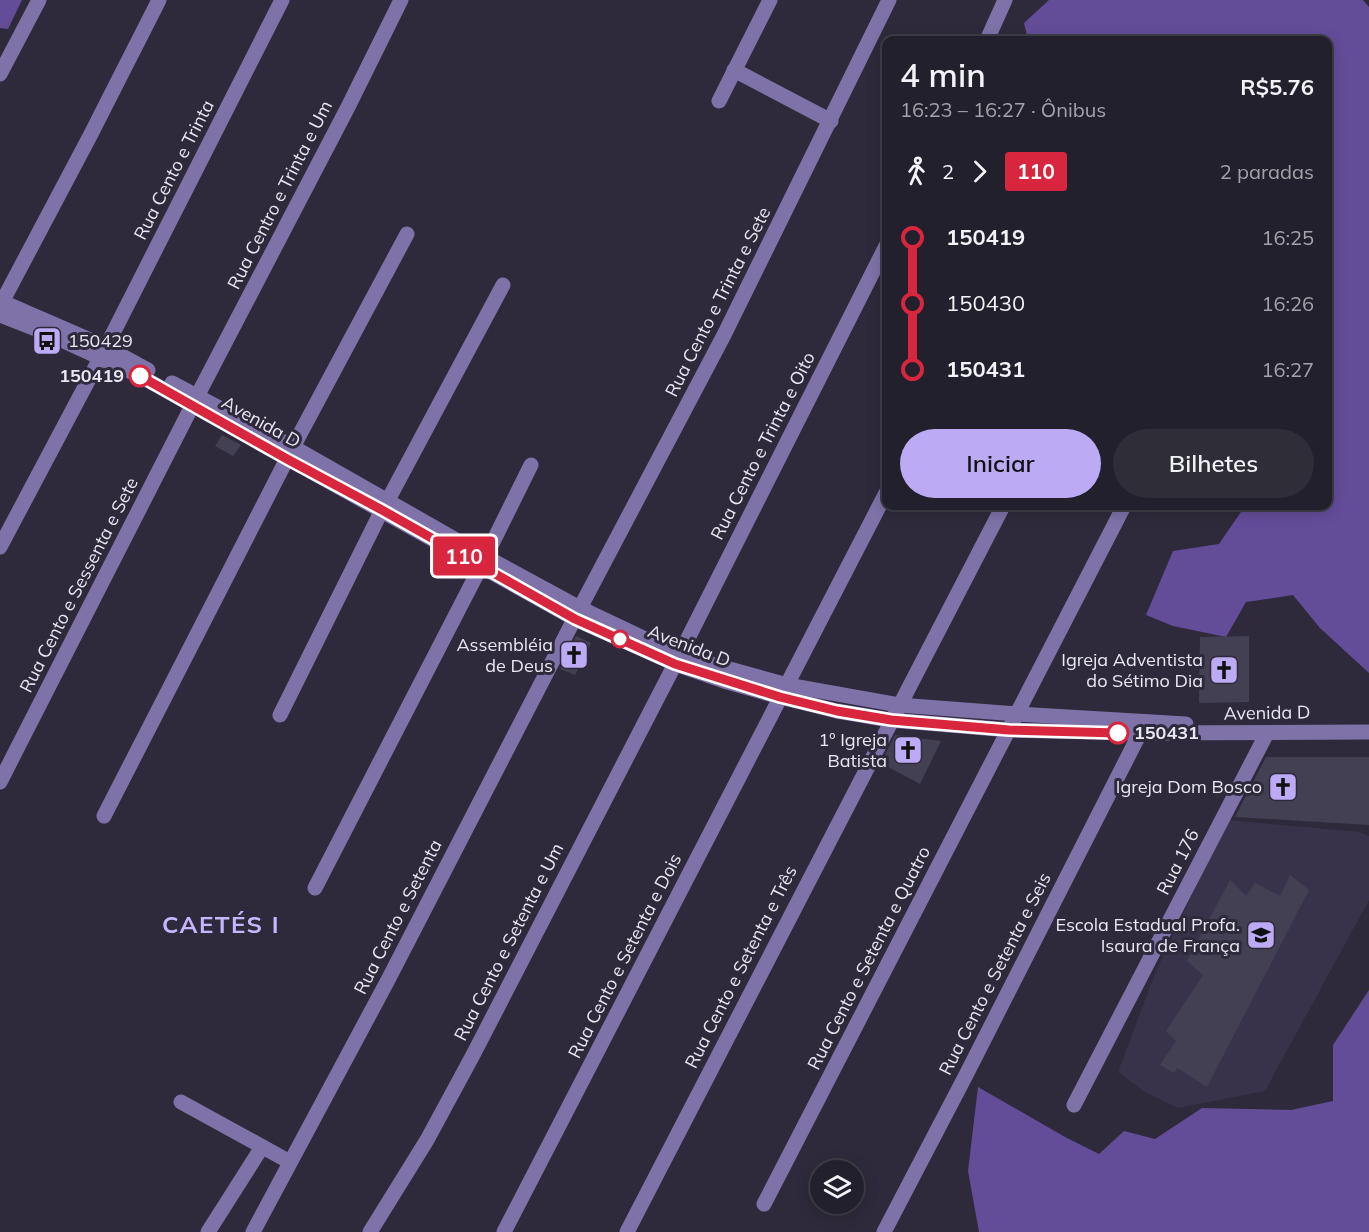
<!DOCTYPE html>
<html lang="pt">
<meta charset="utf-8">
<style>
:root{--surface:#22202c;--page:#2e2d38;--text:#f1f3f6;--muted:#a2a3a9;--line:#3f3e48;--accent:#bcaaf5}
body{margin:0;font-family:Mulish,sans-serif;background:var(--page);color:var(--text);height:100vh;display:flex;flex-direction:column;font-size:22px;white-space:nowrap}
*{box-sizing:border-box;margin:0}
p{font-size:20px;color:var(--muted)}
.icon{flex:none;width:33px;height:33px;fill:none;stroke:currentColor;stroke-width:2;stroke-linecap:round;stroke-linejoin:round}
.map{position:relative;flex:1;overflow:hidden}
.side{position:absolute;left:882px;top:36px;width:450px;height:474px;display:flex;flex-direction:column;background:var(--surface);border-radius:12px;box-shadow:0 3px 15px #0003,0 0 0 2px var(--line)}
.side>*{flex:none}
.badge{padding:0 12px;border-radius:4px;font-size:21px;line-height:39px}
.fabs{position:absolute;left:810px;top:1160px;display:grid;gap:12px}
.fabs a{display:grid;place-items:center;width:54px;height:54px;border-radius:50%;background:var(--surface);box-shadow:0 3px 15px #0003,0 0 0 2px var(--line);font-size:30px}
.map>.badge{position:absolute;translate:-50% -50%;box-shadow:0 0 0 3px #fff}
.legs{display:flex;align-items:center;gap:9px;height:66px;padding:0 18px;font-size:20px}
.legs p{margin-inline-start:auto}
.headline{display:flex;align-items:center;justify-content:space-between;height:102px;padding:0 18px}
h1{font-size:33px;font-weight:600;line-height:45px}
.button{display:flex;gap:12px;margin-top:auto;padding:12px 18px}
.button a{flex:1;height:69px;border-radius:36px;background:var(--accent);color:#111;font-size:24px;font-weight:600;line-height:69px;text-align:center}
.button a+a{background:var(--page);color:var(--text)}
ul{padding:0 18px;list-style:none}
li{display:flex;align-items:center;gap:21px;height:66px;font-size:22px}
li i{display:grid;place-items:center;width:9px;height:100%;margin:0 8px;background:currentColor}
li i::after{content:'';width:15px;height:15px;margin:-8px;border:4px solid;border-radius:50%;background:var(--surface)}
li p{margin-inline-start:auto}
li:first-child i{background:linear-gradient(#0000 50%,currentColor 0)}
li:last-child i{background:linear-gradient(currentColor 50%,#0000 0)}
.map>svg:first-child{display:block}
.built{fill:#38334a}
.forest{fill:#634d99}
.building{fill:#444053}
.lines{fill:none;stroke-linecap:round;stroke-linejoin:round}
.minor{stroke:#7f72a8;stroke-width:15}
.line-1-casing{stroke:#fff;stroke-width:14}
.line-1{stroke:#d7263d;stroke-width:9}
.stop-1-dot{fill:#fff;stroke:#d7263d;stroke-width:3}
.labels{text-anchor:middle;stroke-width:6;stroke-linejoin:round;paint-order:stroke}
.street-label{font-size:18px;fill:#e9e7f2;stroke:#2e2a3b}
.poi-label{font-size:18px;fill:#e9e7f2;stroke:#2e2a3b;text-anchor:end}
.stop-label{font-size:18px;font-weight:bold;fill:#e9e7f2;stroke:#2e2a3b;text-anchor:end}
.district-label{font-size:24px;font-weight:bold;letter-spacing:1.5px;fill:#c7b6fd;stroke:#2e2a3b}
</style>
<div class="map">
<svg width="1369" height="1232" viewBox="0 0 1369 1232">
<rect width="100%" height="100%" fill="#2e2a3b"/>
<!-- built -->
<polygon class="built" points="1227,820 1360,832 1369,836 1369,900 1265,1091 1178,1108 1145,1092 1118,1072 1156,971"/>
<!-- forest -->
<g class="forest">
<polygon points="0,0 22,0 8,29 0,28"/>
<polygon points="1049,0 1363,0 1369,7 1369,673 1320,628 1293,595 1246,602 1226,637 1173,626 1146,615 1173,551 1219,544 1245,506 1328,506 1328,40 1028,40 1024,23"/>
<polygon points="1369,990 1369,1232 979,1232 968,1171 978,1087 1065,1137 1099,1154 1124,1131 1155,1139 1202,1108 1291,1110 1333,1101 1333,1045"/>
</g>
<!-- building -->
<g class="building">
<polygon points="222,435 241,445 233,456 215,446"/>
<polygon points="576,636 591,643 575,675 560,669"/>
<polygon points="1249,636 1249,702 1199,703 1200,637"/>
<polygon points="895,735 941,741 920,784 881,763"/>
<polygon points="1266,757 1369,757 1369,825 1235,817"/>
<polygon points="1290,875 1309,890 1207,1087 1177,1068 1174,1073 1160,1065 1176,1041 1166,1031 1203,975 1187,961 1230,880 1246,896 1255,883 1280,896"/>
</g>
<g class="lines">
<!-- minor -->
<g class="minor">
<polyline points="987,40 1005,0"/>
<polyline points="734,70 831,121"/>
<polyline points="0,74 39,0"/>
<polyline points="719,101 770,0"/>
<polyline points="0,301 106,347 148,370"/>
<polyline points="0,306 91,134 159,0"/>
<polyline points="0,315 46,333 140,376 575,619 675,664 724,681 780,697 837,711 890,720 1009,730 1140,733 1369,732"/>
<polyline points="172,383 293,447 486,557 580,608 679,655 787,685 899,705 1017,714 1186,724"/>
<polyline points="0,547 106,347 282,0"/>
<polyline points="280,715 382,510 388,500 503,285"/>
<polyline points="0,782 192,406 348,107 401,0"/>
<polyline points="104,816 293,447 407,234"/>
<polyline points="315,888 481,566 531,465"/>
<polyline points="181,1102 290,1162"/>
<polyline points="1074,1105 1267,733"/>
<polyline points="764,1204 1124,506"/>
<polyline points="208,1232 262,1147"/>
<polyline points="253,1232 388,980 580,608 724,335 889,0"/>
<polyline points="370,1232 427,1140 473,1055 675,664 886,246"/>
<polyline points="504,1232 886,493"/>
<polyline points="627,1232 1003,506"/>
<polyline points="884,1232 966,1075 1140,733"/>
</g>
</g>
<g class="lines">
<!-- line-1 casing -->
<g class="line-1-casing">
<polyline id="line-1" points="140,376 287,459 382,510 575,619 675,664 780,697 837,711 891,720 1009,730 1118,733"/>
</g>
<!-- line-1 -->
<use href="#line-1" class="line-1"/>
</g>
<!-- icons -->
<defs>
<g id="bus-square" transform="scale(1.5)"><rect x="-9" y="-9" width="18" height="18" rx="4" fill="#bcaaf5" stroke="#2e2a3b"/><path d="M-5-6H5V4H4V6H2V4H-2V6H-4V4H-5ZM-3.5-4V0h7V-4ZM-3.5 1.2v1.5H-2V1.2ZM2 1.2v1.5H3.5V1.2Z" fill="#111"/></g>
<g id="church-square" transform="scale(1.5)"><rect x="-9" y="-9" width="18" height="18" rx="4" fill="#bcaaf5" stroke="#2e2a3b"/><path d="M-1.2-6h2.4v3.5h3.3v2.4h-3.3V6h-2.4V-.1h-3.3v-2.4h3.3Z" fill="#111"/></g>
<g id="school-square" transform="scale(1.5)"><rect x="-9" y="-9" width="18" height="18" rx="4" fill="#bcaaf5" stroke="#2e2a3b"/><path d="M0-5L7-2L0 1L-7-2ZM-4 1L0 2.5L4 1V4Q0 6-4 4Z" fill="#111"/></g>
</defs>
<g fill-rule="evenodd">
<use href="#bus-square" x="47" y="341"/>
<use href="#church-square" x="574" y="655"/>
<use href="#church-square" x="1224" y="670"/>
<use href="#church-square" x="908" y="750"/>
<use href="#church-square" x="1283" y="787"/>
<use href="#school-square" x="1261" y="935"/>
</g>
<!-- markers -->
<g class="stop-1-dot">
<circle cx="140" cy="376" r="10"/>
<circle cx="620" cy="639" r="8"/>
<circle cx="1118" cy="733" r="10"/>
</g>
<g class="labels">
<!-- street labels -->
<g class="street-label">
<text transform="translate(174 170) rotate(-63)" y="6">Rua Cento e Trinta</text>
<text transform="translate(280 195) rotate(-63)" y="6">Rua Centro e Trinta e Um</text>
<text transform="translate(718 302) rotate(-63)" y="6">Rua Cento e Trinta e Sete</text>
<text transform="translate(261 422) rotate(29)" y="6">Avenida D</text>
<text transform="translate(763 446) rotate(-63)" y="6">Rua Cento e Trinta e Oito</text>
<text transform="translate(79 585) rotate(-63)" y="6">Rua Cento e Sessenta e Sete</text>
<text transform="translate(689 646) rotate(21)" y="6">Avenida D</text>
<text transform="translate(1267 713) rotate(-1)" y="6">Avenida D</text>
<text transform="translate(1178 862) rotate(-63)" y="6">Rua 176</text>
<text transform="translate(398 917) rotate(-63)" y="6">Rua Cento e Setenta</text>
<text transform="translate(509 942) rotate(-63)" y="6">Rua Cento e Setenta e Um</text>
<text transform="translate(625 956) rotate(-63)" y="6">Rua Cento e Setenta e Dois</text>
<text transform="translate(869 958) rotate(-63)" y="6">Rua Cento e Setenta e Quatro</text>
<text transform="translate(741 967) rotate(-63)" y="6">Rua Cento e Setenta e Três</text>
<text transform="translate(995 974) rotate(-63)" y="6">Rua Cento e Setenta e Seis</text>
</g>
<!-- poi labels -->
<g class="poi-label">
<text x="68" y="347" text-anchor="start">150429</text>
<text x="553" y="651">Assembléia<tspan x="553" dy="21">de Deus</tspan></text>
<text x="1203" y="666">Igreja Adventista<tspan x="1203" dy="21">do Sétimo Dia</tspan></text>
<text x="887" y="746">1º Igreja<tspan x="887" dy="21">Batista</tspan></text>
<text x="1262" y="793">Igreja Dom Bosco</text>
<text x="1240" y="931">Escola Estadual Profa.<tspan x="1240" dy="21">Isaura de França</tspan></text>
</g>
<!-- stop labels -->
<g class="stop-label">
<text x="124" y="382">150419</text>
<text x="1134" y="739" text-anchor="start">150431</text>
</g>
<!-- district labels -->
<g class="district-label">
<text x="221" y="933">CAETÉS I</text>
</g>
</g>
</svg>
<div class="fabs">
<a><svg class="icon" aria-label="layers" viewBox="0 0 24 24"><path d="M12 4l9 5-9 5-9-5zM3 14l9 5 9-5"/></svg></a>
</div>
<b class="badge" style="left:464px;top:556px;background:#d7263d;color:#fff">110</b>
<section class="side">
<div class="headline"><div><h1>4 min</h1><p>16:23 – 16:27 · Ônibus</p></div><b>R$5.76</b></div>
<div class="legs"><svg class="icon" aria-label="walk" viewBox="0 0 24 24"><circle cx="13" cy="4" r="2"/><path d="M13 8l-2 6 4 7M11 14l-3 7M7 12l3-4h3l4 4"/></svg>2<svg class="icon" aria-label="forward" viewBox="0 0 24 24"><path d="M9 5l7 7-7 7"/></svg><b class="badge" style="background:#d7263d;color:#fff">110</b><p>2 paradas</p></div>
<ul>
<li><i style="color:#d7263d"></i><b>150419</b><p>16:25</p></li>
<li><i style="color:#d7263d"></i><span>150430</span><p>16:26</p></li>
<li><i style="color:#d7263d"></i><b>150431</b><p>16:27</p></li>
</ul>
<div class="button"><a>Iniciar</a><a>Bilhetes</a></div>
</section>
</div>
